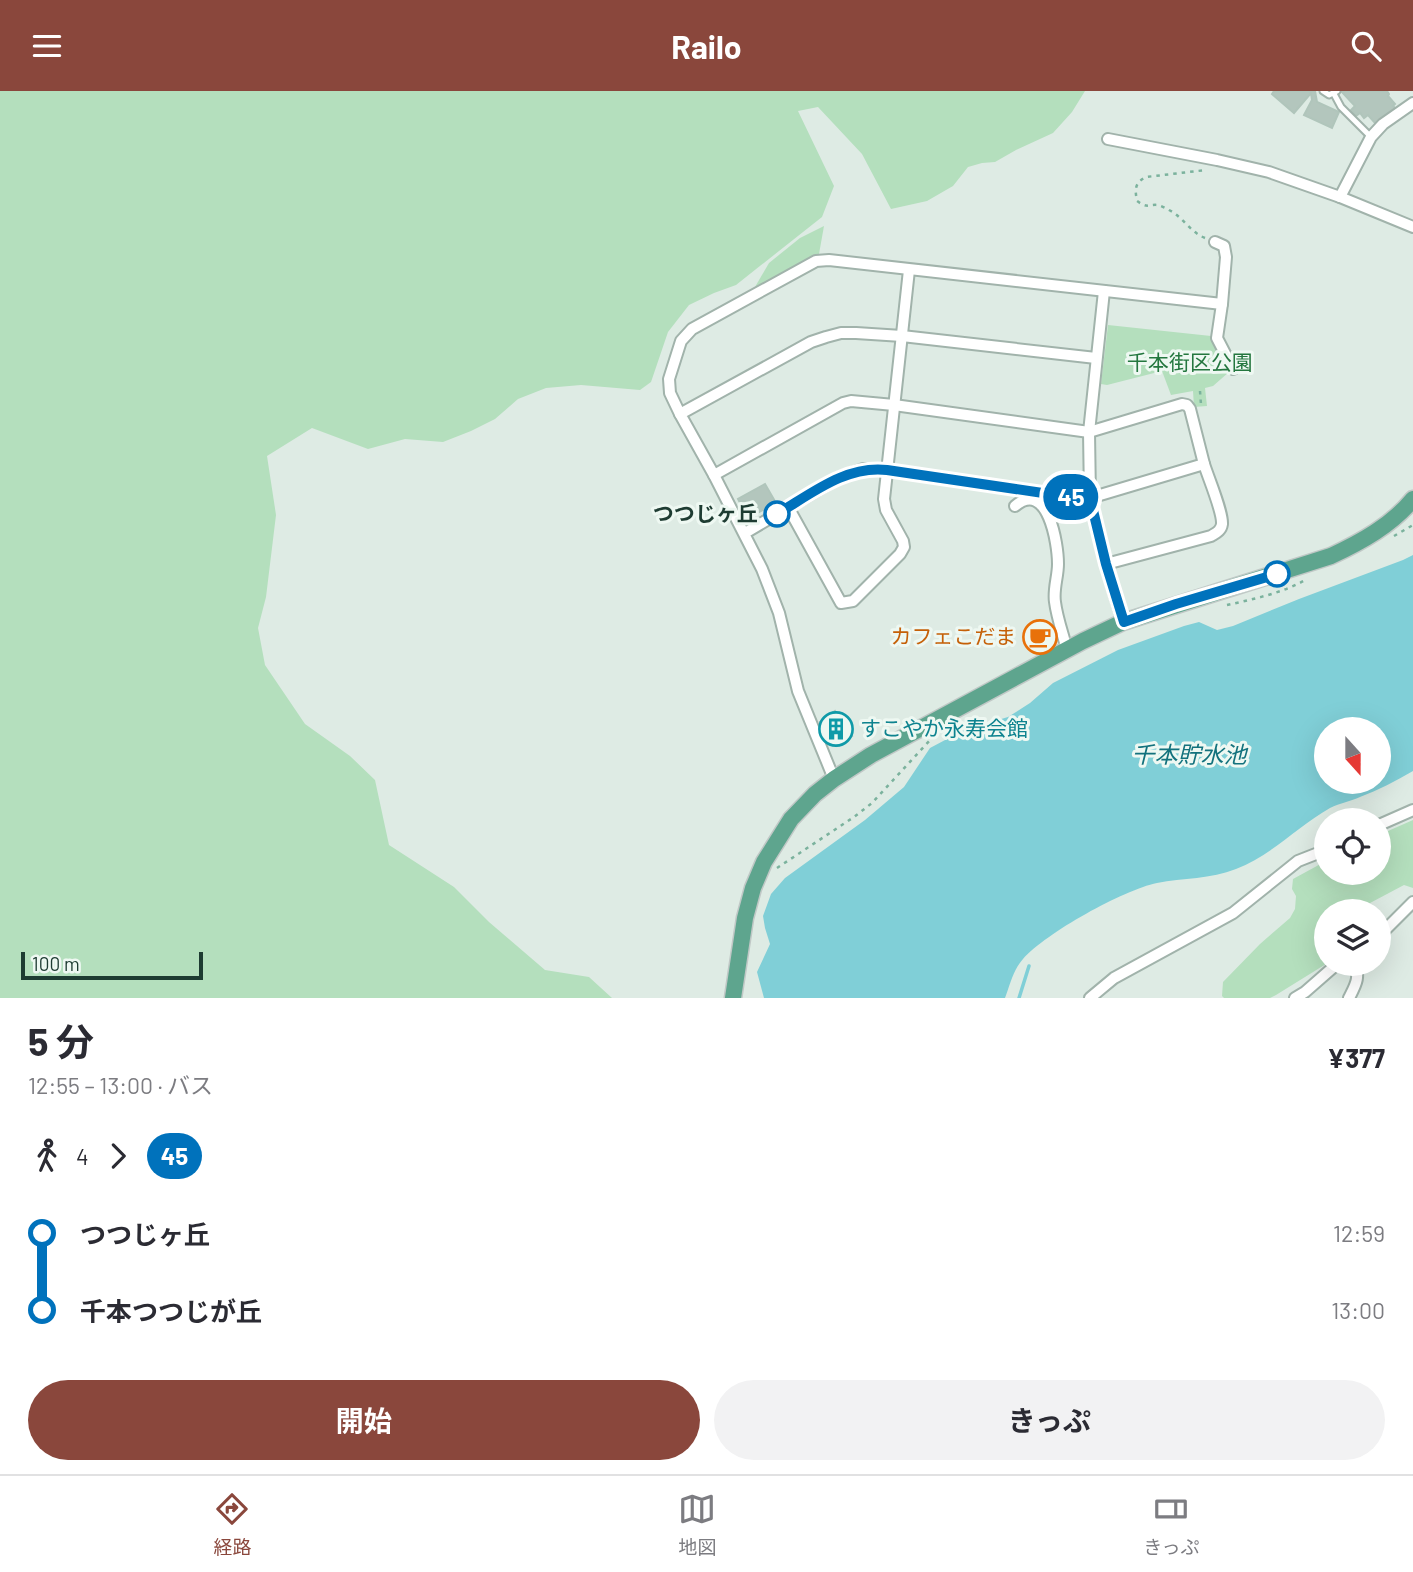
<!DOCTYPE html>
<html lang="ja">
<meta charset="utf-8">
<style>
:root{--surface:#fff;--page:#f2f2f3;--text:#2b2b33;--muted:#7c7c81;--line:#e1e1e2;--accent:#8a473c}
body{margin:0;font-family:Barlow,"Noto Sans JP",sans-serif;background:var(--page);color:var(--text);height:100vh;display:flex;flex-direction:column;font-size:26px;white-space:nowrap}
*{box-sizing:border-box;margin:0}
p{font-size:23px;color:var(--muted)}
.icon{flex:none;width:38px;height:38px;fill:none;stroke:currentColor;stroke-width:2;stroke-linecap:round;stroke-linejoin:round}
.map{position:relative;height:907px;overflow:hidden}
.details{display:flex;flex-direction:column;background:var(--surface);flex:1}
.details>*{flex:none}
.badge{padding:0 14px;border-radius:23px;font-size:24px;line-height:46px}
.needle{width:46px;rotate:159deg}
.fabs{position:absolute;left:1314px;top:626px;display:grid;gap:14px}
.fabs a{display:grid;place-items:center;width:77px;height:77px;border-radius:50%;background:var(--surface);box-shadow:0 7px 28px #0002;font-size:35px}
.scale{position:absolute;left:21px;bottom:18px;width:182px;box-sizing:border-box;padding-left:7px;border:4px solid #1e3c32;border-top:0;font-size:19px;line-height:24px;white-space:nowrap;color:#1e3c32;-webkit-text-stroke:5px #eef8f2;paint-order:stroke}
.map>.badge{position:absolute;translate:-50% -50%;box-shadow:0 0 0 4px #fff}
.legs{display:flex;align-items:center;gap:10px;height:77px;padding:0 28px;font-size:23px}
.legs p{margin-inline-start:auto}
.summary{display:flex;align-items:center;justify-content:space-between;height:119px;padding:0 28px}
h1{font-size:38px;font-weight:700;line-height:52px}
.primary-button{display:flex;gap:14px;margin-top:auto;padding:14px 28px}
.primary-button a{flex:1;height:80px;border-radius:42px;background:var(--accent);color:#fff;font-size:28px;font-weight:700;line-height:80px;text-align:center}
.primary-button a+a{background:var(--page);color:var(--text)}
ul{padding:0 28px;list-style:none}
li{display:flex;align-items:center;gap:24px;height:77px;font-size:26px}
li i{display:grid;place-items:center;width:10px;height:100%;margin:0 9px;background:currentColor}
li i::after{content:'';width:18px;height:18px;margin:-9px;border:5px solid;border-radius:50%;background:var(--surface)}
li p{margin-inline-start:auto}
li:first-child i{background:linear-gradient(#0000 50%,currentColor 0)}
li:last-child i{background:linear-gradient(currentColor 50%,#0000 0)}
header{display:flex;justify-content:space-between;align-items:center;height:91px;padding:0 28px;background:var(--accent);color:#fff;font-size:32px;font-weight:700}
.tabs{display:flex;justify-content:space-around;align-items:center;height:98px;border-top:2px solid var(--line);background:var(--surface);font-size:19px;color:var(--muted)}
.tabs a{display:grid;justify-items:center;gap:4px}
.tabs .selected{color:var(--accent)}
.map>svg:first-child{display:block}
.green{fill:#b4dfbd}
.water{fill:#80cfd7;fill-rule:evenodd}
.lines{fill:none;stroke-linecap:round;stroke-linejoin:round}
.stream{stroke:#80cfd7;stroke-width:3.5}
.building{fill:#b3c6bd;stroke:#b0c5bb;stroke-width:2}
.service-casing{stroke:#a1b3ab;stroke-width:9}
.minor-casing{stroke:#a1b3ab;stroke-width:14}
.primary-casing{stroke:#c0c8c6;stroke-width:19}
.path{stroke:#7bb29d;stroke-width:2.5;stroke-dasharray:3.5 5;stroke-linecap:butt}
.service{stroke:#fff;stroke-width:5}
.minor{stroke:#fff;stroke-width:10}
.primary{stroke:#5ea58e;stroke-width:16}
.line-1-casing{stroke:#fff;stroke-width:16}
.line-1{stroke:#0072bc;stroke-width:10}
.stop-1-dot{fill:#fff;stroke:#0072bc;stroke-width:3.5}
.labels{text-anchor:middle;stroke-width:6;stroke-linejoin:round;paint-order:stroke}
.park-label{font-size:21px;fill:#24773f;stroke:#eef8f2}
.stop-label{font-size:21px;font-weight:bold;fill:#1e3c32;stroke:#eef8f2;text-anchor:end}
.food-label{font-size:21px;fill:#c56008;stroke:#eef8f2;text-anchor:end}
.culture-label{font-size:21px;fill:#0d838f;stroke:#eef8f2;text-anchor:start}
.water-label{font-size:23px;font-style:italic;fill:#13727d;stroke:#eef8f2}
</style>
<header><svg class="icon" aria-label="menu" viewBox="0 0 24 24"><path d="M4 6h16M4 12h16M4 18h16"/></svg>Railo<svg class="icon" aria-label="search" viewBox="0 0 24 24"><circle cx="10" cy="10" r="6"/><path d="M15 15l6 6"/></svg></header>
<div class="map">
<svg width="1413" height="907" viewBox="0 0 1413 907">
<rect width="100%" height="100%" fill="#deebe4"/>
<!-- green -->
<g class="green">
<polygon points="0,0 1085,0 1072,21 1053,42 1016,59 995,71 982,72 968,76 953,95 927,110 891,118 862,63 818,16 798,20 834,95 822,126 736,194 714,202 689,214 668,241 651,291 640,299 581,294 546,297 518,308 495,328 471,340 443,351 405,348 368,358 312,337 267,365 276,424 266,506 258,537 265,574 305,633 350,665 375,689 389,754 454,796 489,831 545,879 589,886 612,907 0,907"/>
<polygon points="824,135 819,163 755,196 769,172 800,147"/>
<polygon points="1108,234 1211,245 1229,281 1213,295 1205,297 1207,315 1194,316 1193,300 1171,304 1162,280 1107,294 1101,293"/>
<polygon points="1413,729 1413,797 1404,794 1353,821 1326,821 1326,873 1276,904 1270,907 1224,907 1222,905 1223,891 1260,853 1290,827 1295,818 1296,805 1292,798 1293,788 1326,770 1326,782 1379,782 1379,744"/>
</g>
<!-- water -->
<path class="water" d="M 1413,464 L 1413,680 C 1396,690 1378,699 1360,706 C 1351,710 1340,712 1330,717 C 1298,735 1271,765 1236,778 C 1211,788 1183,787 1157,792 C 1123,799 1046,842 1023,868 C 1013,879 1010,894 1005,907 L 764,907 L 757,881 L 770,853 L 765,837 L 763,825 L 771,803 L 785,787 L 865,729 L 904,696 L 930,657 L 964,639 L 1008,626 L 1030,612 L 1053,592 L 1118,559 L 1184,535 L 1199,531 L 1217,539 L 1233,535 L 1299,508 L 1403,469 ZM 1326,639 L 1379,639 L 1379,691 L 1326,691 Z"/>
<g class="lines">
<!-- stream -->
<polyline class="stream" points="1019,907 1029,875"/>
</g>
<!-- building -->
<g class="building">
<polygon points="1274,0 1315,0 1317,11 1339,21 1332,37 1304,24 1312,9 1311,2 1294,22 1272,3"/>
<polygon points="1341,0 1387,0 1389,3 1388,5 1395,13 1393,15 1395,17 1376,33 1368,24 1364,27 1360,22 1356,25 1351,19 1355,15"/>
<polygon points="765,393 776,412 748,427 738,408"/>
<polygon points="1045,536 1051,549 1035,557 1028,544"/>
<polygon points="835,620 852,645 837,655 820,631"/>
</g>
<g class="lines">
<!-- service casing -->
<g class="service-casing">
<g id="service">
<polyline points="1323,0 1329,4 1337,0"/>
<polyline points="1334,3 1341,16 1371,46"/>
</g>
</g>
<!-- minor casing -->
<g class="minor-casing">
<g id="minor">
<polyline points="1108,48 1217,69 1269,81 1340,106 1413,136"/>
<polyline points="1340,106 1371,46 1383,33 1413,12"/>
<polyline points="1215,151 1224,155 1226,166 1222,213"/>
<polyline points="1104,200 1089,341 1090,407 1106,473 1123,531"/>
<polyline points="680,323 670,302 669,288 681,250 692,238 816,170 829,169 1222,213 1217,247 1233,278"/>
<polyline points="714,384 680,323 811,251 826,246 841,242 856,242 902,245 1096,267"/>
<path d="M 1015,415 C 1048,388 1058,453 1058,473 C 1058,486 1053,498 1055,511 C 1057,527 1063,543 1067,559"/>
<polyline points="788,416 841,512 853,510 900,463 904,456 903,450 886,419 884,408 909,179"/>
<polyline points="745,442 838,387 863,378 887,379 1063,405 1090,407 1204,373 1190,318 1187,314 1182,313 1089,341 894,314 851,310 843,312 714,384 762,478 779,522 798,600 834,688"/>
<path d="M 1106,473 L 1211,445 C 1216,442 1221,440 1222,433 C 1223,421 1208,386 1204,373"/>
<polyline points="1379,734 1413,719"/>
<polyline points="1379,845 1413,811"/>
<polyline points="1090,907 1114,887 1233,822 1298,770 1326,759"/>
<polyline points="1295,907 1305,901 1337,873"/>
<path d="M 1349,907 C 1355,895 1361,886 1354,873"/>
</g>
</g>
<!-- primary casing -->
<g class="primary-casing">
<path id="primary" d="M 733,907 L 745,827 L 753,797 L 764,771 L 791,728 L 815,703 L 834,688 L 871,664 L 1083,550 L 1123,531 L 1331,465 C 1361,451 1392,434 1413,408"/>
</g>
<!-- path -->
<g class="path">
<path d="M 1205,147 C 1190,141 1183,126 1169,119 C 1168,118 1159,114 1158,114 C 1148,113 1148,118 1137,110 C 1135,99 1134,92 1146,86 L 1206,79"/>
<polyline points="1200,300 1201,314"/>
<polyline points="1394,445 1413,434"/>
<path d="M 1227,514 C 1254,508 1283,502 1307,488"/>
<polyline points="777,777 854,726 872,712 932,647"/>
</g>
<!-- service -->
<use href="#service" class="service"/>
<!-- minor -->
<use href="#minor" class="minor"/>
<!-- primary -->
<use href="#primary" class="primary"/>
</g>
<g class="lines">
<!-- line-1 casing -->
<g class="line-1-casing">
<path id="line-1" d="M 777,423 C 811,403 846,374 887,379 L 1063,405 L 1090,407 L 1106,473 L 1124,531 L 1176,513 L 1277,483"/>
</g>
<!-- line-1 -->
<use href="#line-1" class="line-1"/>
</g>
<!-- icons -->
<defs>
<g id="cafe-ring" transform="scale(1.75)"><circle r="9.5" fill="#eef8f2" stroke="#e8710a" stroke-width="1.5"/><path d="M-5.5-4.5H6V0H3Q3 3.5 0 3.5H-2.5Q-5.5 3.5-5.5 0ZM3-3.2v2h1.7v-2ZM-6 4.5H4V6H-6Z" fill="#e8710a"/></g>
<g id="building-ring" transform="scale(1.75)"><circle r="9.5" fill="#eef8f2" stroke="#0f9aa8" stroke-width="1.5"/><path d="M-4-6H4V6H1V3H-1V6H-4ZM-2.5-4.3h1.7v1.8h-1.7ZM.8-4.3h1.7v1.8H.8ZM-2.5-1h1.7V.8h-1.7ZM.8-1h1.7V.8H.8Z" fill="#0f9aa8"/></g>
</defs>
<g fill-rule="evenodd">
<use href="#cafe-ring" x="1040" y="546"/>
<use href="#building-ring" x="836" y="638"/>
</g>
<!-- markers -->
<g class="stop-1-dot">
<circle cx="777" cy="423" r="12"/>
<circle cx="1277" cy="483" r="12"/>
</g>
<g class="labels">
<!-- park labels -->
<g class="park-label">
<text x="1190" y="279">千本街区公園</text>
</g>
<!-- stop labels -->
<g class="stop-label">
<text x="758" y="430">つつじヶ丘</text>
</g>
<!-- food labels -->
<g class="food-label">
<text x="1016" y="553">カフェこだま</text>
</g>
<!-- culture labels -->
<g class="culture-label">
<text x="860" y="645">すこやか永寿会館</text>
</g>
<!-- water labels -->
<g class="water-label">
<text x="1189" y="672">千本貯水池</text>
</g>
</g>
</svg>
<div class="fabs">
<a><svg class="needle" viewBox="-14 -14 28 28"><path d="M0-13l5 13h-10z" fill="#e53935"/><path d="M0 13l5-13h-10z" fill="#7c7c81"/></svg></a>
<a><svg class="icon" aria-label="locate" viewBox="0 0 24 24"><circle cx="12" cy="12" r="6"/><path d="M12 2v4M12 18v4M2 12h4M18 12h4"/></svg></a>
<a><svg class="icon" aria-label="layers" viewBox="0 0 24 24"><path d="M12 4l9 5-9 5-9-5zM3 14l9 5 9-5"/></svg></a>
</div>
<div class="scale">100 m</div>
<b class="badge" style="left:1071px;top:406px;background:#0072bc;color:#fff">45</b>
</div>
<section class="details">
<div class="summary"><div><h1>5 分</h1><p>12:55 – 13:00 · バス</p></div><b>¥377</b></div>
<div class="legs"><svg class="icon" aria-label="walk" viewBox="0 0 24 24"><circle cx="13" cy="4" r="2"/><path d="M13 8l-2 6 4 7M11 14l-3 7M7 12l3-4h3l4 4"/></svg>4<svg class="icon" aria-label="forward" viewBox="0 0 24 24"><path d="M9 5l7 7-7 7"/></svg><b class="badge" style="background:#0072bc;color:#fff">45</b></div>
<ul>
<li><i style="color:#0072bc"></i><b>つつじヶ丘</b><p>12:59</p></li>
<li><i style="color:#0072bc"></i><b>千本つつじが丘</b><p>13:00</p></li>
</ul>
<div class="primary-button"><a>開始</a><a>きっぷ</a></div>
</section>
<nav class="tabs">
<a class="selected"><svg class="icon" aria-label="directions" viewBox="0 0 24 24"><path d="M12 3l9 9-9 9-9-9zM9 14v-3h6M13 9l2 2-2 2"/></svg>経路</a>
<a><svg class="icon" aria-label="map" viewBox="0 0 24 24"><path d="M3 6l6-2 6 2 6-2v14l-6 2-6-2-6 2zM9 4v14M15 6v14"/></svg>地図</a>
<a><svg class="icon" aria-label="tickets" viewBox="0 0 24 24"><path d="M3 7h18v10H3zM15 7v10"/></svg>きっぷ</a>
</nav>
